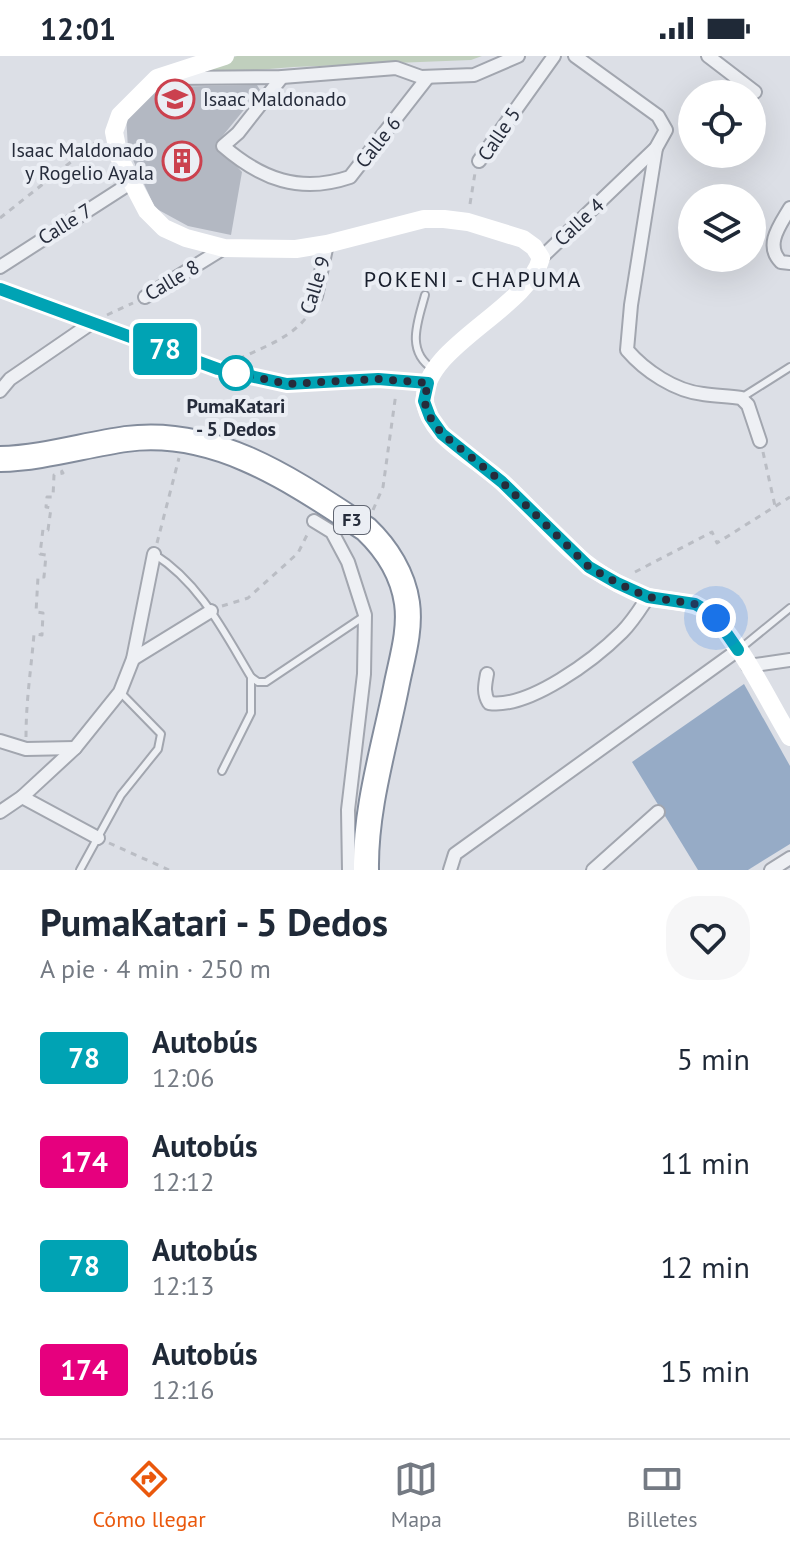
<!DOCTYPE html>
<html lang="es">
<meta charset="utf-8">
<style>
:root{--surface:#fff;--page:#f6f6f7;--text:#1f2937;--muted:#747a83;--line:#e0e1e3;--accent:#ea580c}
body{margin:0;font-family:"PT Sans",sans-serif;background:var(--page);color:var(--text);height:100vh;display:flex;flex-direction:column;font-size:30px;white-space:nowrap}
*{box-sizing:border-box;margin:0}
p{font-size:26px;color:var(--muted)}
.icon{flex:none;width:44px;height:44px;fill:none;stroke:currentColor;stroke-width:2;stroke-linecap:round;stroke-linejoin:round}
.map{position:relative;height:814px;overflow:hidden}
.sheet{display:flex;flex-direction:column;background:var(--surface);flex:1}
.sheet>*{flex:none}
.badge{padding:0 16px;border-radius:6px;font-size:28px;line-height:52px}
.fabs{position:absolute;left:678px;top:24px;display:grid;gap:16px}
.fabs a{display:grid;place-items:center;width:88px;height:88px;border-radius:50%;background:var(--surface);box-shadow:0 8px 32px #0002;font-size:40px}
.you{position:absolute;width:40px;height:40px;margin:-20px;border:6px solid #fff;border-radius:50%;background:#1a73e8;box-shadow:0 0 0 12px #1a73e833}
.map>.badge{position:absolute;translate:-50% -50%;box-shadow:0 0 0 4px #fff}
.round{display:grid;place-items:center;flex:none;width:84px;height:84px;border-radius:32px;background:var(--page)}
.overview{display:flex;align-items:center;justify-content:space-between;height:136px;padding:0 40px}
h1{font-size:38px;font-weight:700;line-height:60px}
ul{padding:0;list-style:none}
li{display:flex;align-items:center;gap:24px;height:104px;padding:0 40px}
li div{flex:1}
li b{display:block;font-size:30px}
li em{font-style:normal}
li .badge{min-width:88px;font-weight:700;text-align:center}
.status{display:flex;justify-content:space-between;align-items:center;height:56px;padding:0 40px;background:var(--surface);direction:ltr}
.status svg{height:22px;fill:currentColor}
.tabs{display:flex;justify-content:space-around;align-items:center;height:112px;border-top:2px solid var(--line);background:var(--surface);font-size:22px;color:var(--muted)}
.tabs a{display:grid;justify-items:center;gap:4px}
.tabs .on{color:var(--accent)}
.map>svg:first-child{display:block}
.green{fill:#c0cfbd}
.water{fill:#96abc6}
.building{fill:#b3b8c2}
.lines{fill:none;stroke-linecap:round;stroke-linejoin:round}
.lane-casing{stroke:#a2a6af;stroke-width:10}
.street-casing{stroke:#a2a6af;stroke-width:16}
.highway-casing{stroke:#838c9c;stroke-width:28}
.path{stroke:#babdc4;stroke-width:3;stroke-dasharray:6 6;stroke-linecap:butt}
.lane{stroke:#eef0f4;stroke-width:6}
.street{stroke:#eef0f4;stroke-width:12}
.secondary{stroke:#fff;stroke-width:18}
.highway{stroke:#fff;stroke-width:24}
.line-casing{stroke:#fff;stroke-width:18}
.line{stroke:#00a3b4;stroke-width:12}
.walk{stroke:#262c3b;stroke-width:8;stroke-dasharray:0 14.4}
.stop-dot{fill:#fff;stroke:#00a3b4;stroke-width:4}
.labels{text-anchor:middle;stroke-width:8;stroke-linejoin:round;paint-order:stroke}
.shield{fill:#ebeef4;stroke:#616672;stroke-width:2}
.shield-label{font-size:18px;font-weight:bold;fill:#262c3b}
.poi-label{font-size:20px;fill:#262c3b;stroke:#ebeef4;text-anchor:start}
.street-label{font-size:20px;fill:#262c3b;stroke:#ebeef4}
.stop-label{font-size:20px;font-weight:bold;fill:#262c3b;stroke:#ebeef4}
.neighbourhood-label{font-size:22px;letter-spacing:2px;fill:#181e2c;stroke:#ebeef4}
</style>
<div class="status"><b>12:01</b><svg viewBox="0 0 49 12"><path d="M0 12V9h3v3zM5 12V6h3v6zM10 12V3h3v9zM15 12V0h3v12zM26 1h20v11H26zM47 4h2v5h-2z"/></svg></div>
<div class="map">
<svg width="790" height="814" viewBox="0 0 790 814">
<rect width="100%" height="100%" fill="#dcdfe6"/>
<!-- green -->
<polygon class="green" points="237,0 482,0 471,4 293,11 210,18 193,14"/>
<!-- water -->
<polygon class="water" points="744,628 790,710 790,788 748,814 698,814 632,706"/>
<!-- building -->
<polygon class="building" points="257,29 260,34 216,88 242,116 231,179 188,170 155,152 128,93 126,58 161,31"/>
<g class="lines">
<!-- lane casing -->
<g class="lane-casing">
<g id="lane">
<path d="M 425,239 C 418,265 405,295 433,313"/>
<polyline points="741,342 790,311"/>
<path d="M 154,498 C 200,527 224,576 251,621 L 258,626 L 266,626 L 363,561"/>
<polyline points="741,592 790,552"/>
<polyline points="222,715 251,657 251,621"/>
<polyline points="80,814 121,739 158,693 161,678 120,636"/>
</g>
</g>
<!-- street casing -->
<g class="street-casing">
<g id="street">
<polyline points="708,0 755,36"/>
<path d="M 282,21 L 238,77 L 223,90 C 261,123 300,138 350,121 L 428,21"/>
<polyline points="171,22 282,21 396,12 421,21 474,19 518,0"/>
<path d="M 656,92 L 631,249 L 627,294 C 645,315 675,335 703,338 C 716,340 729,340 741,342 L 748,349 L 760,385"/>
<polyline points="479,105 554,0"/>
<path d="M 790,152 C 780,169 764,189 781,206 L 790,207"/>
<polyline points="541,202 656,92 666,74 658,60 575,0"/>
<polyline points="0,211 132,126"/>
<polyline points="0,233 218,313 287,328 378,323 428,327"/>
<polyline points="316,240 327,188"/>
<polyline points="145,241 224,192"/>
<polyline points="0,335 10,323 93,266"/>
<polyline points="314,465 332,476 348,506 365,559 364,618 348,754 349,814"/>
<polyline points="133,603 211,555"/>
<polyline points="748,610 790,604"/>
<path d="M 487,618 C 485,629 483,637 489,647 C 529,653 595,603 622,576 C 633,565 640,553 648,541"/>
<polyline points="0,685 26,693 75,692"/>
<polyline points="22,741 98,782"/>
<polyline points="0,756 22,741 75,692 120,636 133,603 154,498"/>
<polyline points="450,814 455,798 738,594"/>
<polyline points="593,814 658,756"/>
<polyline points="771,814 790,802"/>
</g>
</g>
<!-- highway casing -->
<g class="highway-casing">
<path id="highway" d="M 0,403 C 43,402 84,389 126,383 C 217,371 294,426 366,473 C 387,493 403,519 407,547 C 411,576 401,605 396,632 C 384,692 365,753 366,814"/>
</g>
<!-- path -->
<g class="path">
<polyline points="470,148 475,117"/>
<polyline points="0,162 100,83"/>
<polyline points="107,259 133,247"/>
<path d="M 239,303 C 267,289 298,280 313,251"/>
<polyline points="763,396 775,450"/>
<polyline points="373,454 383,431 396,337"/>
<polyline points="157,487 179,402"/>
<polyline points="635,516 712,476 717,487 790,441"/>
<polyline points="222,550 248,542 298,497 308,477"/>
<path d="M 26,681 C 26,644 31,614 34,578 L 42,579 L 43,557 L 36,556 L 38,521 L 44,521 L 46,499 L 40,498 L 43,473 L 48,474 L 51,452 L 46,451 L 47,441 L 53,441 L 54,419 L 63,417 L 61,414"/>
<polyline points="109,787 169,814"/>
</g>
<!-- lane -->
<use href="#lane" class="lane"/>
<!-- street -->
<use href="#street" class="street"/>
<!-- secondary -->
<path class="secondary" d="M 225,0 L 157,22 L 120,59 L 114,76 L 119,101 L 138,138 L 147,155 L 164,172 L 186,182 L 224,192 L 296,193 L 327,188 L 424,163 L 444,163 L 468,166 L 523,183 L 534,191 L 541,202 C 528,253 422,291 425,344 C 425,355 433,368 440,376 C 456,394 484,409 502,426 C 539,459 570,503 615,526 C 625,531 637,538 648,541 C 672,547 698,543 716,563 C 743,592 769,646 790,681"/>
<!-- highway -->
<use href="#highway" class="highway"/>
</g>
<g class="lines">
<!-- line casing -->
<g class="line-casing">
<polyline id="line" points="0,233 218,313 287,328 378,323 428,327 424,345 430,361 442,378 502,426 589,511 617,527 648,541 695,548 704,553 716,562 738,594"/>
</g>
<!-- line -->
<use href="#line" class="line"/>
<!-- walk -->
<polyline class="walk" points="236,317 287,328 378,323 428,327 424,345 430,361 442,378 502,426 589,511 617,527 648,541 695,548 716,562"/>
</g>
<!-- icons -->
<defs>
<g id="school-ring" transform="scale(2)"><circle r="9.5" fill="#ebeef4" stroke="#cb414e" stroke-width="1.5"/><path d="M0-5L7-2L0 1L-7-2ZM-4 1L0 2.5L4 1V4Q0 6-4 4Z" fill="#cb414e"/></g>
<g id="building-ring" transform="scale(2)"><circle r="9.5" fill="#ebeef4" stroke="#cb414e" stroke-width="1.5"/><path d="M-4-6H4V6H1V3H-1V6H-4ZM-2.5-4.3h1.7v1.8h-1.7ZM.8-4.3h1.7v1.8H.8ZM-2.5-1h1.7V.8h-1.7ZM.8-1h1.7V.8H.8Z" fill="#cb414e"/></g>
</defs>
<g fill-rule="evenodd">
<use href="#school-ring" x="175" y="43"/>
<use href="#building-ring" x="182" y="105"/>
</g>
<!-- markers -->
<circle class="stop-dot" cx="236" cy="317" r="16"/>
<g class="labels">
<!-- shield labels -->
<rect class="shield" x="334" y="450" width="36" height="28" rx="6"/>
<g class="shield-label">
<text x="352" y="470">F3</text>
</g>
<!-- poi labels -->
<g class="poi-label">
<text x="203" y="50">Isaac Maldonado</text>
<text x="154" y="101" text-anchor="end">Isaac Maldonado<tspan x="154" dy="23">y Rogelio Ayala</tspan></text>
</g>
<!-- street labels -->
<g class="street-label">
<text transform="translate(499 78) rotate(-56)" y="7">Calle 5</text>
<text transform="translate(378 86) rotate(-52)" y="7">Calle 6</text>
<text transform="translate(579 166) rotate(-43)" y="7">Calle 4</text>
<text transform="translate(65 168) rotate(-32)" y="7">Calle 7</text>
<text transform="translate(172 224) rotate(-31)" y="7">Calle 8</text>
<text transform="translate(315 229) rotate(-73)" y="7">Calle 9</text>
</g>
<!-- stop labels -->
<g class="stop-label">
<text x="236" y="357">PumaKatari<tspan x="236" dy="23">- 5 Dedos</tspan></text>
</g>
<!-- neighbourhood labels -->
<g class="neighbourhood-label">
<text x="473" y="231">POKENI - CHAPUMA</text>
</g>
</g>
</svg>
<div class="fabs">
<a><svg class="icon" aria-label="locate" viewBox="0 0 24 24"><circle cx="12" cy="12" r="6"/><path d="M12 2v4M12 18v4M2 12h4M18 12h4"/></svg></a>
<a><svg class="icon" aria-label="layers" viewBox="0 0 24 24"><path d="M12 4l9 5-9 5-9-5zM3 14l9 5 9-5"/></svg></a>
</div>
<div class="you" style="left:716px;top:562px"></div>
<b class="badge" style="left:165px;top:293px;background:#00a3b4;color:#fff">78</b>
</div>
<section class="sheet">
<div class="overview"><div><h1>PumaKatari - 5 Dedos</h1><p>A pie · 4 min · 250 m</p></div><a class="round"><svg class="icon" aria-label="heart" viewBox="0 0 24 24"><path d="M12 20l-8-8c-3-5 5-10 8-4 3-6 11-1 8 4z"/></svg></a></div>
<ul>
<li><span class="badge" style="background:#00a3b4;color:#fff">78</span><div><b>Autobús</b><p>12:06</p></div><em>5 min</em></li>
<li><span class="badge" style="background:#e6007e;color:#fff">174</span><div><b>Autobús</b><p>12:12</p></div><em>11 min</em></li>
<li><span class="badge" style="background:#00a3b4;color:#fff">78</span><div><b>Autobús</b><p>12:13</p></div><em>12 min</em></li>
<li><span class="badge" style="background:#e6007e;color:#fff">174</span><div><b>Autobús</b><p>12:16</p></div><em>15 min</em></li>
</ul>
</section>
<nav class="tabs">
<a class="on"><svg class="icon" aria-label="directions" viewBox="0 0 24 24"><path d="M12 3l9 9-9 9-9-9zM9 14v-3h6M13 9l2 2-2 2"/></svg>Cómo llegar</a>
<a><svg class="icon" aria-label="map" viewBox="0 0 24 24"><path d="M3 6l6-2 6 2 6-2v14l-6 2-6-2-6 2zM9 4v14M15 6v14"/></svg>Mapa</a>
<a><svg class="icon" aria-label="tickets" viewBox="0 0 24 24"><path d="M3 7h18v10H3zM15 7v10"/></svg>Billetes</a>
</nav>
